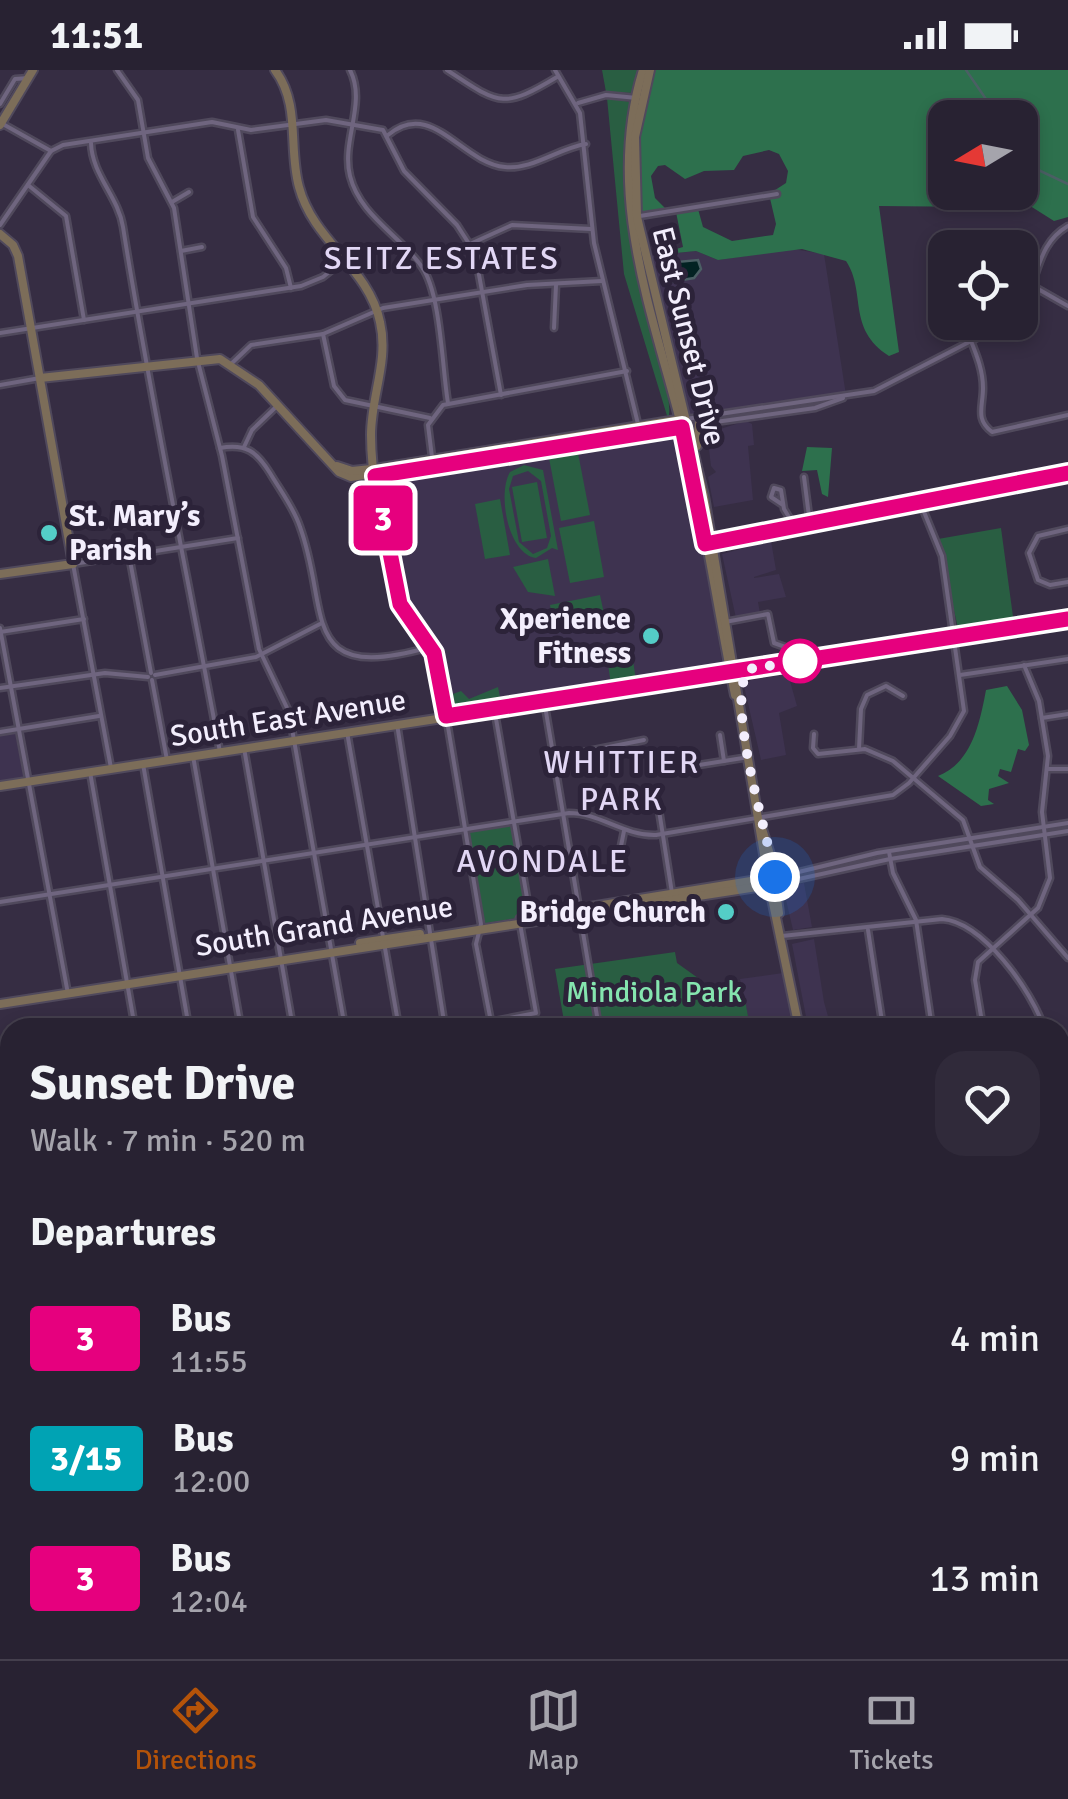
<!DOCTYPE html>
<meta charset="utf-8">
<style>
:root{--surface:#282232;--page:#302a3a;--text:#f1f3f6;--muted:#a5a4ac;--line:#443f4d;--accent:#b45309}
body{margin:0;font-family:Signika,sans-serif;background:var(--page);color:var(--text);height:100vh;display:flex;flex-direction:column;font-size:38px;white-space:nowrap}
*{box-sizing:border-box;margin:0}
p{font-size:32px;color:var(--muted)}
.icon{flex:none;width:55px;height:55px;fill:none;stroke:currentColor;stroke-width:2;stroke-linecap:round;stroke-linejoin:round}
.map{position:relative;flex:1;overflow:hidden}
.sheet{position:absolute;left:0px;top:948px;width:1070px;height:642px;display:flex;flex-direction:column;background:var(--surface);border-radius:30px 30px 0 0;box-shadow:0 5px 15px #0003,0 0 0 2px var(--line)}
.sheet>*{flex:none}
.badge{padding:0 20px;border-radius:8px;font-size:35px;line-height:65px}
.needle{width:65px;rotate:260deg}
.fabs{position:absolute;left:928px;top:30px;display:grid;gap:20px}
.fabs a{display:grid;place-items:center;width:110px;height:110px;border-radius:20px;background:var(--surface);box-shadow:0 5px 15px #0003,0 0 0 2px var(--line);font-size:50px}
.you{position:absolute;width:50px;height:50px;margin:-25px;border:8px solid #fff;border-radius:50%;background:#1a73e8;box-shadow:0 0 0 15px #1a73e833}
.map>.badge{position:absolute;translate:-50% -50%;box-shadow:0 0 0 5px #fff}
h2{padding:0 30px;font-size:38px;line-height:90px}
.round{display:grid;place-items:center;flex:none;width:105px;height:105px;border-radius:30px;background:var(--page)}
.overview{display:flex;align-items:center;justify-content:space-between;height:170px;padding:0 30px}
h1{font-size:48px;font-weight:700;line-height:75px}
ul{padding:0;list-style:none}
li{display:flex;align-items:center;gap:30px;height:120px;padding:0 30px}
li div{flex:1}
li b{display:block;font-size:38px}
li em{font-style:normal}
li .badge{min-width:110px;font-weight:700;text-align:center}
.status{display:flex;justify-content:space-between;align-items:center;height:70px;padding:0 50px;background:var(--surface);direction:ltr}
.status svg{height:28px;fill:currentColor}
.dock{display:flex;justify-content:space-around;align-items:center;height:140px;border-top:2px solid var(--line);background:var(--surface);font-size:28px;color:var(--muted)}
.dock a{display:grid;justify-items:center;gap:5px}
.dock .selected{color:var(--accent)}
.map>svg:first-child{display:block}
.built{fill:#3e3350}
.industrial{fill:#423828}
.green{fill:#295e42;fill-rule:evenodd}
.forest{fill:#2d704d;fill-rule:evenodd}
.water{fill:#032222;stroke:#4b5f64;stroke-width:2.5}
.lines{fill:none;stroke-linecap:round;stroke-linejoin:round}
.stream{stroke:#4b5f64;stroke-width:2.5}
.street-casing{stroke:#50495c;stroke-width:9}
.secondary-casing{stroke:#50495c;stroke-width:12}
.street{stroke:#6f657f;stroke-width:4}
.secondary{stroke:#7c6d59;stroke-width:8}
.rail-casing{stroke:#c0bacb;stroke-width:6}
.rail{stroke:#2c2339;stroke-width:2.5;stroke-dasharray:8;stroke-linecap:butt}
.line-casing{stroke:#fff;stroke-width:22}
.line{stroke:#e6007e;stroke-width:15}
.walk{stroke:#f3eefd;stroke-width:10;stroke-dasharray:0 18}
.poi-dot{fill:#54cdc7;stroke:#2c2339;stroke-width:4}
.stop-dot{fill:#fff;stroke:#e6007e;stroke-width:5}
.labels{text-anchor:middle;stroke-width:10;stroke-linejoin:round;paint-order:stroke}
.street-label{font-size:30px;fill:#f3eefd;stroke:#2c2339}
.poi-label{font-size:30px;font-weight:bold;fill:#f3eefd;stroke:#2c2339;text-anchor:end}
.park-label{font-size:30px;fill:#85e5af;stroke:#2c2339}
.neighbourhood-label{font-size:32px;letter-spacing:2.5px;fill:#e2d7f5;stroke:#2c2339}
</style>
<div class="status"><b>11:51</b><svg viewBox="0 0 49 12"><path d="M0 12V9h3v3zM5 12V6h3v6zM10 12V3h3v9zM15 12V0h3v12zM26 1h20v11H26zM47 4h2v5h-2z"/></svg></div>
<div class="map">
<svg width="1068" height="1589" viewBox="0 0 1068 1589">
<rect width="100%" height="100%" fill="#362d43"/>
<!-- built -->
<g class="built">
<polygon points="793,179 824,184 846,325 687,349 648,186 696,181 718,190"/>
<polygon points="746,351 752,354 754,375 748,376 753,430 714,437 708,407 716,402 711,396 707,363"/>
<polygon points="679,360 690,400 723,598 450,642 440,596 402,531 379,408"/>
<polygon points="771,471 776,500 754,507 754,517 754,508 779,504 786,527 758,532 760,543 736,548 722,484"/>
<polygon points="788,604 797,636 779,643 786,685 761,690 744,616 751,610"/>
<polygon points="15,662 24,708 0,713 0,664"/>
<polygon points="804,813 812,857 793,860 783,817"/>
<polygon points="814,869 824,932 831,957 808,957 792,874"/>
<polygon points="783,903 793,957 750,957 740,909"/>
<polygon points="1068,974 1068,1070 1060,1071 1060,975"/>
<polygon points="785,1580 902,1580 903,1589 787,1589"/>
</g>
<!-- industrial -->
<g class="industrial">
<polygon points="1068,1081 1068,1238 1060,1237 1060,1082"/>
<polygon points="69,1580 455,1580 396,1589 71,1589"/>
<polygon points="499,1580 785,1580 787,1589 600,1589 600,1583 558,1586"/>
</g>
<!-- green -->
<g class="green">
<polygon points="602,0 640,0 633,23 606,22"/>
<path d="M 607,28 L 631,32 C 623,79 623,123 631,170 C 637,205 677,326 668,349 L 624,204 Z"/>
<polygon points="578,383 590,445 561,451 549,388"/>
<path d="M 524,395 L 543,400 L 558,480 L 552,478 L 536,488 C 508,484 497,424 510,402 ZM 528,401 L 541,411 L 551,466 L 547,478 L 533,484 L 519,472 L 509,419 L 513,406 Z"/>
<polygon points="537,412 547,468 522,472 512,417"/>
<polygon points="500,429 510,485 485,489 475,434"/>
<polygon points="594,451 604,507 570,513 559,458"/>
<polygon points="1001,458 1014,554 959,563 938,469"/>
<polygon points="548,489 555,526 528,522 513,497"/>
<polygon points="600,525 606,553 555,563 550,535"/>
<polygon points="631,576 636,611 611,615 606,580"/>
<polygon points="446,611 453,624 461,621 469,629 498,617 501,632 451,639"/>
<polygon points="514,752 530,846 481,854 464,759"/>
<polygon points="675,882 677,893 698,908 704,937 745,930 750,957 565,957 555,899"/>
<polygon points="10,1439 10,1580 62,1580 64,1589 0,1589 0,1441"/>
</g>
<!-- forest -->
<g class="forest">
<path d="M 653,0 L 1068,0 L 1068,147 L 1054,151 L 1016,127 L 984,137 L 879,136 L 899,282 L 889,286 C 846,258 867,223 846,191 L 802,179 L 718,190 L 696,181 L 656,185 L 683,177 L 676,142 L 698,139 L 703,157 L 732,171 L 773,165 L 776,154 L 769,124 L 786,113 L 788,101 L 779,84 L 769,80 L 743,86 L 734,100 L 704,101 L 685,109 L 665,95 L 658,96 L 651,106 L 655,128 L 667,140 L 640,144 L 637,70 ZM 945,48 L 1020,48 L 1020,122 L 945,122 Z"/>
<polygon points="807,377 832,378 828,427 822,424 817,400 802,401"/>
<path d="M 1007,616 L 1022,640 L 1029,675 L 1025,681 L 1018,679 L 1011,702 L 1000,699 L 998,706 L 1009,713 L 989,719 L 988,730 L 994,734 L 981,736 L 938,706 C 972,693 980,652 986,620 Z"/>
</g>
<!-- water -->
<polygon class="water" points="698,190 701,199 694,208 669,212 666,193"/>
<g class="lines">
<!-- stream -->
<g class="stream">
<polyline points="966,0 999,48"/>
<polyline points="1020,80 1032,97 1068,114"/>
</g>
<!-- street casing -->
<g class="street-casing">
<g id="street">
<polyline points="117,0 138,30 148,88 174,138 197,288 222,386 259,579 289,642 345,958"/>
<path d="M 350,0 C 367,33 341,71 350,106 C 360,146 400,165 422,197 C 441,224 442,298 448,333"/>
<path d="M 447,0 C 499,34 502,40 557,7"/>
<polyline points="555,0 580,43 594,173 638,354"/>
<polyline points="578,33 606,25 637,28"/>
<polyline points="0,34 15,9 29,8"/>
<polyline points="1,53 51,81 63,75 212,52 251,60 326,50 383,60 404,101 457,155 475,183 501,325"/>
<polyline points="238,60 253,147 286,198 291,218"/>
<path d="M 388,65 C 432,28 461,93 505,97 C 532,100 559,78 586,74"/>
<path d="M 91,73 C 92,105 118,126 123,157 C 151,333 188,506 220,682"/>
<polyline points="28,115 66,146 84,250"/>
<polyline points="172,132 189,122"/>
<polyline points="640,146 777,124"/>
<polyline points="0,155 51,81"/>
<polyline points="470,174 512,155 591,159"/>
<polyline points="181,181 202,177"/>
<polyline points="1031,215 1068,236"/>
<path d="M 1020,239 C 1040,210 1035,175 1068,156"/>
<polyline points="554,258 556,215"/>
<polyline points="0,263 301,216 323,207 343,191"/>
<polyline points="323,264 334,316 345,330 430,348"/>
<path d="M 971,271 C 977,286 983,301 983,318 C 983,337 975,349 992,362 L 1068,345"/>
<polyline points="231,294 251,275 323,264 383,238 527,215 602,211"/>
<polyline points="0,315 40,308"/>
<polyline points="686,349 874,321 1008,252"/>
<polyline points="701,354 815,338 843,328"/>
<polyline points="244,377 252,360 278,335"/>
<path d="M 220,378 C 246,373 257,382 270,403 C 280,420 294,438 300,457 C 331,541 296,615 430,577"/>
<polyline points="432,387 428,355 443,335 627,301"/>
<polyline points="804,407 810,454"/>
<polyline points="783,435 771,427 774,418 781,420 784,439 795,457"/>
<polyline points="1068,459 1038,466 1029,483 1038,510 1050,515 1068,512"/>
<polyline points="715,472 1068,403"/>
<polyline points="129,485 151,603"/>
<polyline points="725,552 768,544 774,573 788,578 791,593"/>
<polyline points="0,558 68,924"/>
<polyline points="0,562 84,549"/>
<polyline points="155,605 256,587 320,554"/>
<polyline points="960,605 1068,589"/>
<polyline points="152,610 167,690"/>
<polyline points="0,618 105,603 148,607"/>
<polyline points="545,636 599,958"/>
<polyline points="495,643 531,851"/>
<polyline points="1042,648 1068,644"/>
<polyline points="447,651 481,854 476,874 491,952"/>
<polyline points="397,654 445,958"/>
<polyline points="0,662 99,646"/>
<polyline points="347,662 399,958"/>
<polyline points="814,664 813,678 818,684 865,679 893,691 963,750 980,797 1018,830 1068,888"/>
<polyline points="720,665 724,691"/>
<polyline points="244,678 293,958"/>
<polyline points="859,679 861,639 867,625 886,616 903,626"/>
<polyline points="193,686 241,958"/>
<polyline points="553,688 644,670"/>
<polyline points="143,694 189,958"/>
<polyline points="111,698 73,494 238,468"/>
<polyline points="674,699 749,687"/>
<polyline points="1048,699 1068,699"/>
<polyline points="90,702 135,958"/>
<polyline points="658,734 672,823"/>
<polyline points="620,781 624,761"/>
<polyline points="889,782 893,803 916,850 932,958"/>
<polyline points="778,807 877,783 1068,753"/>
<polyline points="776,814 890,789 1068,761"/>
<path d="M 0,832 L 569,743 C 600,743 624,766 656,765 L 893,725 L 909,713 L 950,666 L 964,641 L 942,486 L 920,432"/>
<polyline points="868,860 883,958"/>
<path d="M 782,866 L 942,849 C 983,852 1032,921 1044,958"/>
<polyline points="458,958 536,943 519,848"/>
<polyline points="983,958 975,910 978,892 1038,838 1050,808 1042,742 1048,686 1039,631 1024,595"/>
<polyline points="0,985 10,984"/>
<polyline points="1060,1146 1068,1144"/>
<polyline points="0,1198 10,1197"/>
<polyline points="1060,1240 1068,1242"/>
<polyline points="1060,1290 1068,1288"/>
<polyline points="1060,1343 1068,1342"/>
<polyline points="0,1345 10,1343"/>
<polyline points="1060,1400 1068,1399"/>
<polyline points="1060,1471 1068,1470"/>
<polyline points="1060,1533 1068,1533"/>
<polyline points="143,1580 144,1589"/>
<polyline points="664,1580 666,1589"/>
<polyline points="762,1580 764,1589"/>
<polyline points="838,1580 839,1589"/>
<polyline points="975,1580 978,1589"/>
<polyline points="1028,1580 1033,1589"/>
</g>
</g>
<!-- secondary casing -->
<g class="secondary-casing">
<g id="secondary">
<path d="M 275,0 C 301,35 288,78 299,117 C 313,171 369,198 380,252 C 389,291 371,326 371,365 C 371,416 386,471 397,522 C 402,547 421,558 432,579 C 441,599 442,625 446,646"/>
<path d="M 643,0 C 602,132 659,258 689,386 C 707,465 719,546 735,625"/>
<polyline points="650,0 635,67 637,147 704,426 769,814 799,958"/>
<polyline points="0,55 33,0"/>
<polyline points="0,164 13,175 18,186 73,494 0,504"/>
<polyline points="40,308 220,289 259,315 339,402 351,407 688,356"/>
<polyline points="697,376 699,354"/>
<polyline points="337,396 352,401 381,398 683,349"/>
<polyline points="0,716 1068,552"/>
<polyline points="762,759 772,791 779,843"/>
<polyline points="553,843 775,807"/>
<polyline points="360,873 420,864"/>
<polyline points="0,934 776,814"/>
<polyline points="1060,975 1068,973"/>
<polyline points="0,1141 10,1140"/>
<polyline points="0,1235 10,1288"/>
<polyline points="0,1437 10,1435"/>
<polyline points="66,1580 68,1589"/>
<polyline points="906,1580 907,1589"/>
<polyline points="419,1589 479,1583 547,1589"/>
<polyline points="568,1589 638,1580"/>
</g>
</g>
<!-- street -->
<use href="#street" class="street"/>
<!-- secondary -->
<use href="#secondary" class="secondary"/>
<!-- rail casing -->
<g class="rail-casing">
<g id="rail">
<polyline points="0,1075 10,1081"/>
<polyline points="1060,1079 1068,1078"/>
</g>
</g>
<!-- rail -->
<use href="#rail" class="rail"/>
</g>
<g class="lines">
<!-- line casing -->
<g class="line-casing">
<polyline id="line" points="1068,403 705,474 682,357 375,406 400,534 434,583 446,646 1068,549"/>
</g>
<!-- line -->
<use href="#line" class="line"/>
<!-- walk -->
<path class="walk" d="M 775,807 C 768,765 724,630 749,599 L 800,591"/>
</g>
<!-- markers -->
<g class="poi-dot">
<circle cx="49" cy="463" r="10"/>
<circle cx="651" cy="566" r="10"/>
<circle cx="726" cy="842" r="10"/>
</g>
<circle class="stop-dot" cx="800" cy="591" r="20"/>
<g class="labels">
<!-- street labels -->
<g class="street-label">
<text transform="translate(689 266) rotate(76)" y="10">East Sunset Drive</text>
<text transform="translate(288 648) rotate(-9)" y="10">South East Avenue</text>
<text transform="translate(324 856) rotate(-9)" y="10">South Grand Avenue</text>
</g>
<!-- poi labels -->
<g class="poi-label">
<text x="69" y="456" text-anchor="start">St. Mary’s<tspan x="69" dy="34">Parish</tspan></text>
<text x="631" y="559">Xperience<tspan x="631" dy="34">Fitness</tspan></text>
<text x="706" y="852">Bridge Church</text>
</g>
<!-- park labels -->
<g class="park-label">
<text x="654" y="932">Mindiola Park</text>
</g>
<!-- neighbourhood labels -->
<g class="neighbourhood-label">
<text x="442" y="199">SEITZ ESTATES</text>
<text x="622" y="703">WHITTIER<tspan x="622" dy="37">PARK</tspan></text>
<text x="543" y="802">AVONDALE</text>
</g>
</g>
</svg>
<div class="fabs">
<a><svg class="needle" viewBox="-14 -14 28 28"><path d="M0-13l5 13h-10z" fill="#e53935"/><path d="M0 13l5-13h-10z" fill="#a5a4ac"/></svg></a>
<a><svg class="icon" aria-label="locate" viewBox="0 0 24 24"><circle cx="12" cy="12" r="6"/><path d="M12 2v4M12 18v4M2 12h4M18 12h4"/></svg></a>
</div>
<div class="you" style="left:775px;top:807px"></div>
<b class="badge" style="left:383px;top:448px;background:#e6007e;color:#fff">3</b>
<section class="sheet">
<div class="overview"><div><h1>Sunset Drive</h1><p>Walk · 7 min · 520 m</p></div><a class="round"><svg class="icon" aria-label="heart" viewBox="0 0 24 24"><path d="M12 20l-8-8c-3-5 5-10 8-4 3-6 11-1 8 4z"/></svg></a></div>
<h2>Departures</h2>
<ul>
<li><span class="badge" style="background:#e6007e;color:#fff">3</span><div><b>Bus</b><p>11:55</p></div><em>4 min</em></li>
<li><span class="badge" style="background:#00a3b4;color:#fff">3/15</span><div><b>Bus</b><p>12:00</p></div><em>9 min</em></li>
<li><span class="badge" style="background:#e6007e;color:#fff">3</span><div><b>Bus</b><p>12:04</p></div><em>13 min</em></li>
</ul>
</section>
</div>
<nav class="dock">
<a class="selected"><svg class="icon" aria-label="directions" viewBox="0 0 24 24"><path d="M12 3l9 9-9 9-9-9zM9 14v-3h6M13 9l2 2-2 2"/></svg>Directions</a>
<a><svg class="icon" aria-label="map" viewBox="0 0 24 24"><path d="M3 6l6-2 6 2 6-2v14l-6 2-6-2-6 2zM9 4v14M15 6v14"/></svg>Map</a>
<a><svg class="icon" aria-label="tickets" viewBox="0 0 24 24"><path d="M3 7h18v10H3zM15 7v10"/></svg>Tickets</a>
</nav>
